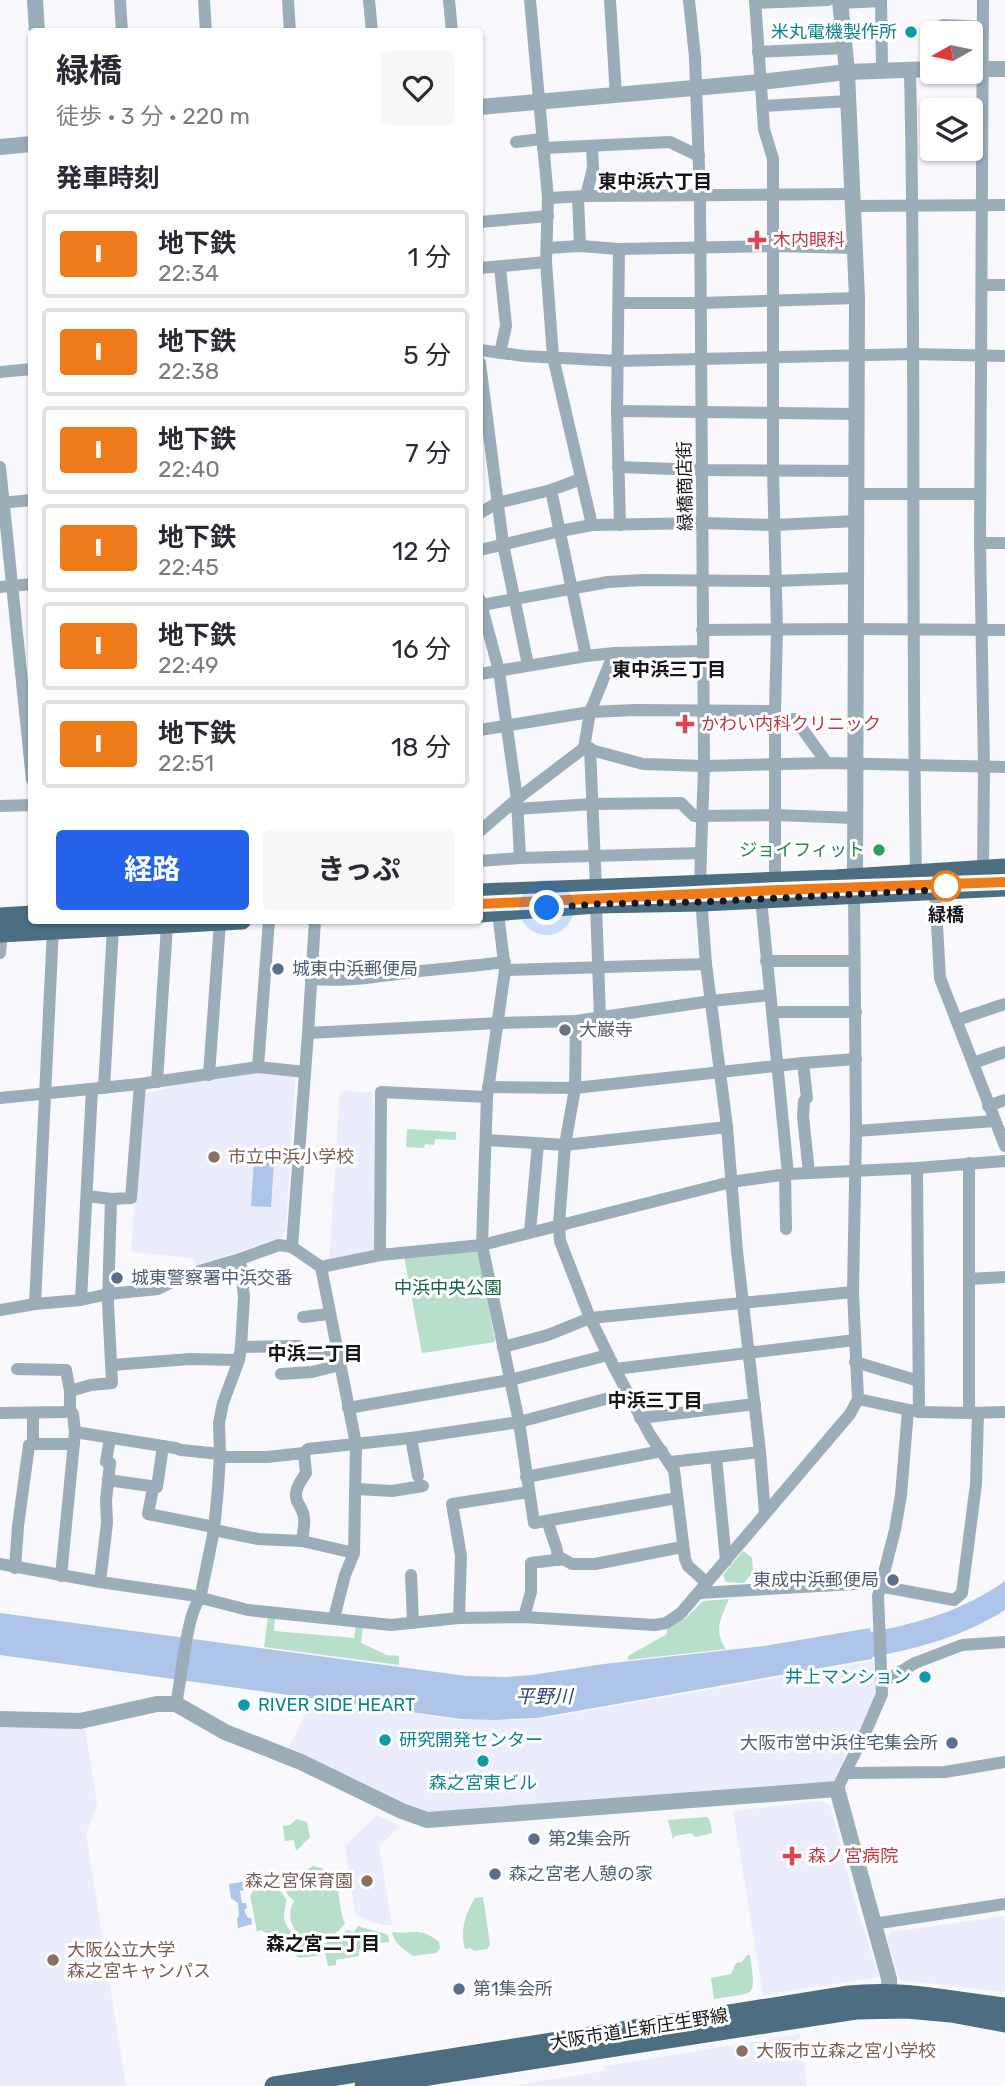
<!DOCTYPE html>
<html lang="ja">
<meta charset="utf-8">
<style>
:root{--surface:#fff;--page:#f7f7f7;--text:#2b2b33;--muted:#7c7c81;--line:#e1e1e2;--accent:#2563eb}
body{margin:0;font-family:Rubik,"Noto Sans JP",sans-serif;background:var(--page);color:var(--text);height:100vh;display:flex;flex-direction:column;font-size:26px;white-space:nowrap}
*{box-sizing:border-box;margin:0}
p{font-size:23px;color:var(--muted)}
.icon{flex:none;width:38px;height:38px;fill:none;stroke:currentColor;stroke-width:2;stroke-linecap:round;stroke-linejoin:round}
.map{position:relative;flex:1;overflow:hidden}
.details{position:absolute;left:28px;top:28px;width:455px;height:896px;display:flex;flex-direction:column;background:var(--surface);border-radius:7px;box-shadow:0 2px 5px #0004}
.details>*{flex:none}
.badge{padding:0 14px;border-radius:5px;font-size:24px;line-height:46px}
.needle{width:46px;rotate:261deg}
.controls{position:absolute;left:920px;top:21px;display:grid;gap:14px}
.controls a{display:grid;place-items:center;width:63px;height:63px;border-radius:7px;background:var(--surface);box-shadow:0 2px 5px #0004;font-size:35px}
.you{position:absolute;width:35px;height:35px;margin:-18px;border:5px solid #fff;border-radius:50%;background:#1a73e8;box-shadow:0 0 0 10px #1a73e833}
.map>.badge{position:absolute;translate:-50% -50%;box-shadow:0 0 0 4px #fff}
h2{padding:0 28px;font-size:26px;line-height:63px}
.round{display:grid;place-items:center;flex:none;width:74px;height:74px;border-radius:7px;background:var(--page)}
.summary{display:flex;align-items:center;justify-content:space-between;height:119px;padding:0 28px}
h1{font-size:33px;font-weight:700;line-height:52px}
.cta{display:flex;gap:14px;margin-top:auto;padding:14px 28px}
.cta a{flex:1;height:80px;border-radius:7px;background:var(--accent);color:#fff;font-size:28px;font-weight:700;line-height:80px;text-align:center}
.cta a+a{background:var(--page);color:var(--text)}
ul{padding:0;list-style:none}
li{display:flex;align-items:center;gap:21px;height:88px;margin:0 14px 10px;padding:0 14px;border:4px solid var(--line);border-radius:7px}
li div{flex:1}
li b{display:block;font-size:26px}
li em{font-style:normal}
li .badge{min-width:77px;font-weight:700;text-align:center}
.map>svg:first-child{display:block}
.built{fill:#ebedfc}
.green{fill:#b7dfca}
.water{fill:#aec5e9}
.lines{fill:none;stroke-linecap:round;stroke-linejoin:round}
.minor{stroke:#9aadb8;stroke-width:12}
.tertiary{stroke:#9aadb8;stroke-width:16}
.primary{stroke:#4c6e80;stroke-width:19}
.line-casing{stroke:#fff;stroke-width:16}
.line{stroke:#ee7b1a;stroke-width:10}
.walk{stroke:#17171b;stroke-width:7;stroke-dasharray:0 12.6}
.culture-dot{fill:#0f9aa8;stroke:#fff;stroke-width:2.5}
.health-dot{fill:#e0444e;stroke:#fff;stroke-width:2.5}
.leisure-dot{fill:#2e9e5b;stroke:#fff;stroke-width:2.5}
.stop-dot{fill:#fff;stroke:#ee7b1a;stroke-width:3.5}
.service-dot{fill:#5c6f8a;stroke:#fff;stroke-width:2.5}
.worship-dot{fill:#6b7280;stroke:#fff;stroke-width:2.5}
.education-dot{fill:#8d6e63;stroke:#fff;stroke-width:2.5}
.labels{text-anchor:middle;stroke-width:6;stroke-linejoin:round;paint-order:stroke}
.culture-label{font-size:18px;fill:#0d838f;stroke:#fff;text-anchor:end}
.health-label{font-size:18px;fill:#be3a42;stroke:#fff;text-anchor:start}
.street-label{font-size:18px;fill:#17171b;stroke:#fff}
.leisure-label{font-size:18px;fill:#27864d;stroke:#fff;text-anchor:end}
.stop-label{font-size:18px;font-weight:bold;fill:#17171b;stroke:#fff}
.service-label{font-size:18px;fill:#4e5e75;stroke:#fff;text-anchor:start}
.worship-label{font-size:18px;fill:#5b616d;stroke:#fff;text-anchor:start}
.education-label{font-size:18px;fill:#785e54;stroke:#fff;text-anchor:start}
.park-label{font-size:18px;fill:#176345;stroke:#fff}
.neighbourhood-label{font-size:19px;font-weight:bold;fill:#17171b;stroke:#fff}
.water-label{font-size:19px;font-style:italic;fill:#294575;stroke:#fff}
</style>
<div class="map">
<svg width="1005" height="2086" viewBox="0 0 1005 2086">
<rect width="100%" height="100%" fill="#f8f8fd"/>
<!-- built -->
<g class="built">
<polygon points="254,1072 289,1074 295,1079 286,1225 283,1237 195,1266 194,1258 131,1252 142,1094 166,1089 166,1086"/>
<polygon points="340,1091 373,1092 376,1252 329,1262"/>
<polygon points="872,1661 874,1663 876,1689 874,1701 834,1781 425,1812 289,1747 312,1700 461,1720 523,1720 552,1717"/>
<polygon points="0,1726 85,1727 97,1805 86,1834 126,2086 0,2086"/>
<polygon points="820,1801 827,1804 831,1808 855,1902 879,1977 763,1995 733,1811"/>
<polygon points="377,1815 400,1826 379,1847 392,1925 381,1925 355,1915 345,1846"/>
<polygon points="1005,1916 1005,1992 900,1980 887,1938 891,1932"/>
<polygon points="800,2034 807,2086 510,2086 604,2071 604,2066"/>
</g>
<!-- green -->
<g class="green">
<polygon points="407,1129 456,1132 456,1140 435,1139 434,1145 425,1144 424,1148 406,1147"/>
<polygon points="479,1250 495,1342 422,1353 404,1256"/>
<polygon points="743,1551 752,1558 753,1572 744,1583 726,1582 723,1575"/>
<path d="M 729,1599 C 721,1618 713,1630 726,1649 L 628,1660 L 628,1656 L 667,1634 L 667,1629 L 681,1619 L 685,1619 L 703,1601 Z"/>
<polygon points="268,1617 275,1618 274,1631 354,1638 356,1626 363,1626 361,1643 387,1655 399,1656 399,1665 264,1647"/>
<polygon points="707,1817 710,1821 712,1833 696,1837 691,1833 675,1836 673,1839 668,1820"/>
<polygon points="297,1819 307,1822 310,1837 296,1851 294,1840 285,1841 283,1826 290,1825"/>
<path d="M 313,1866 C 347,1871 334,1899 345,1923 C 322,1957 277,1933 294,1901 L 287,1894 L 285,1887 L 289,1881 Z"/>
<path d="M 279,1882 L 281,1892 L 286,1899 C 286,1905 284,1911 284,1917 C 285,1933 306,1944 320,1946 L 322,1955 L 299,1958 L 263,1931 L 260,1930 L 257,1932 L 250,1895 L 253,1892 L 253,1887 Z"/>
<path d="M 483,1897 L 490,1945 L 487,1949 L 475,1951 L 470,1948 L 465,1949 C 460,1930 465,1914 475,1898 Z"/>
<path d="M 358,1926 C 367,1930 382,1931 388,1935 L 389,1942 L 364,1945 L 359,1950 L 359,1956 L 336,1960 L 336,1965 L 328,1966 L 323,1944 L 338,1938 L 347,1930 L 354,1932 Z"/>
<path d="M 392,1932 C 415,1935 418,1926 439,1942 L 440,1948 L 436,1953 L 413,1956 C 404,1949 394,1944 392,1932 Z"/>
<path d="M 747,1955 L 750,1955 C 756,1999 757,1992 714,1999 L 711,1978 L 731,1974 L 736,1963 L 742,1962 Z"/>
</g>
<!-- water -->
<g class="water">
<polygon points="254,1162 274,1162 271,1207 251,1206"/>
<path d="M 1005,1581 L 1005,1610 C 964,1636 920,1648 872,1657 L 872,1659 L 537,1718 L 494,1720 L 461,1719 L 0,1655 L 0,1613 L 466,1676 L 506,1677 L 532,1675 L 604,1664 L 764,1646 L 870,1628 L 871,1632 C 920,1623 964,1610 1005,1581 Z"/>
<polygon points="248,1881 249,1889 240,1891 242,1903 246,1903 247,1908 244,1910 248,1918 251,1918 252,1924 238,1928 237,1919 239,1915 238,1903 231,1898 229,1884"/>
</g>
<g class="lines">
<!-- minor -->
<g class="minor">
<polyline points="120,0 122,32"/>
<polyline points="204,0 206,32"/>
<polyline points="288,0 290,32"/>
<polyline points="369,0 372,32"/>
<polyline points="449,0 452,32"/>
<polyline points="530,0 548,198 546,262 553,357 592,525"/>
<polyline points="610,0 616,96"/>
<polyline points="689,0 695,57 700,196 704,766 700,884 706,964 727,1127 737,1251 760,1452 765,1514"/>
<polyline points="755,0 764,129 773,159 773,470 777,631 775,711 775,882"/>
<polyline points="881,0 882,70"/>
<polyline points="983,0 980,543 984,767 983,870"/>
<polyline points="755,3 828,0"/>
<polyline points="840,3 881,1"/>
<polyline points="943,25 983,27"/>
<polyline points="758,52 845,48"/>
<path d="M 910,70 C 916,337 911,605 916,873"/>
<polyline points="763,106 849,101"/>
<polyline points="516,142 542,139"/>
<polyline points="543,148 670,142 699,156"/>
<polyline points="586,196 593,168 592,146"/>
<polyline points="548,198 586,196 853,194"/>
<polyline points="578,198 580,246"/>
<polyline points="853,206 1005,205"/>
<polyline points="480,222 548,216"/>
<polyline points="548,248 580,246 619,249 772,246 855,248"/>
<polyline points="619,249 617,411 620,525"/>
<polyline points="500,267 506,326 500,353"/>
<polyline points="480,268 546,262"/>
<polyline points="982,285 1005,285"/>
<polyline points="619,303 701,303 857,298"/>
<polyline points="480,350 524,356 618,361 913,354 1005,356"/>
<polyline points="480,363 503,544 528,665"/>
<polyline points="0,372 32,369"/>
<polyline points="617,411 856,414"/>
<polyline points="0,467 32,780"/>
<polyline points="618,467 703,470 856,471"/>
<polyline points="551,490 586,656"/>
<polyline points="857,494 980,494"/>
<polyline points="0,503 32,500"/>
<polyline points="480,513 497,503 551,490 581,479"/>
<polyline points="980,543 1005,543"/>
<polyline points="480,550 560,531 592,525 703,523 775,525 856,521"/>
<polyline points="0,587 32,584"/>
<polyline points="480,600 499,671 517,799 520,858"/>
<polyline points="482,605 608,582 643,580 776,581 856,578"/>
<polyline points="702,630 856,629 1005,630"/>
<polyline points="480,674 586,656 614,653 703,651"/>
<polyline points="775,720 795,719 827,763"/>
<polyline points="480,730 590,712 636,710 775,711"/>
<polyline points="584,748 590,712 614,653"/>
<polyline points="590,748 596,888"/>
<polyline points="0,806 32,805"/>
<polyline points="516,809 592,804 681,803 694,816 775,815 855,818"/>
<polyline points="480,831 517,799 584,748 643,764 704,766 827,763 1005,767"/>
<polyline points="480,861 520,858 701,853"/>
<polyline points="935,890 940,978 1005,1146"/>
<polyline points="761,899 788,1174"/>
<polyline points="596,904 600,1018"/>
<polyline points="498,913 505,970 487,1097 482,1245 519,1422 534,1523 677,1498"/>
<polyline points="0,953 2,933"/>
<polyline points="766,961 854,961"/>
<polyline points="505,970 706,964"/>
<path d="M 311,979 C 347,982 379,976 413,972 C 444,968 475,966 505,962"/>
<polyline points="772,1012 856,1012"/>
<polyline points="957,1020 1005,1004"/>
<polyline points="576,1021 711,1001 770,995"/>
<polyline points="308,1033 499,1023 576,1021 575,1088 565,1145 559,1224 560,1241 590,1318 615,1369 650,1435 674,1470 685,1559 688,1566 707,1583"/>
<polyline points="803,1063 807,1098 804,1101 803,1116 809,1173"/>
<polyline points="973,1063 1005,1052"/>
<polyline points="258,1067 269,920"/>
<polyline points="209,1075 220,922"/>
<polyline points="157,1082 167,925"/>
<polyline points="488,1087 575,1088 803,1063 856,1059"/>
<polyline points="104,1088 113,927"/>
<polyline points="0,1098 140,1084 258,1067 305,1072"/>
<polyline points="988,1106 1005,1100"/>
<polyline points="856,1131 995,1121"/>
<polyline points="487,1140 565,1145 727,1127"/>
<polyline points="969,1163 969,1413"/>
<polyline points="917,1168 919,1412"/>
<polyline points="785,1174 786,1229"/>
<polyline points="87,1196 111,1199 131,1198 140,1084"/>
<polyline points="530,1232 538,1144"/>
<polyline points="292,1247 308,1033 315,920"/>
<polyline points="380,1255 381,1092 487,1097"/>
<polyline points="321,1267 380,1255 482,1245 731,1182 788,1174 917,1168 1005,1161"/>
<polyline points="969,1279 1005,1277"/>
<polyline points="81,1300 92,1089"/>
<polyline points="35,1304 53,929"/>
<polyline points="0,1310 35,1304 81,1300 108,1294 158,1289 186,1275 240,1259 279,1245 292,1247 321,1267 356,1444 354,1553 345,1575 334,1618"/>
<polyline points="303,1317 329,1314"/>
<polyline points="241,1347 299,1346 301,1355 336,1349"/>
<polyline points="503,1347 548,1335 590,1318 853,1292"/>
<polyline points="855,1362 919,1381"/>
<polyline points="112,1365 190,1359 239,1360"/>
<polyline points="17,1369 66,1370 70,1391 70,1410 73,1414 75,1432 61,1576"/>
<polyline points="615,1369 855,1340"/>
<polyline points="281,1374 312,1372 340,1365"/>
<polyline points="70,1391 91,1385 112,1383 108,1303 111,1199"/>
<polyline points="858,1399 919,1412 969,1413 1005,1412"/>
<polyline points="348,1408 510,1380 608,1355"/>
<polyline points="0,1413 64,1412 70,1410"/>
<polyline points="640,1418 755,1404"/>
<polyline points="75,1432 175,1448 181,1450 220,1454 224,1457 267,1457 304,1453 308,1449 411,1438 519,1422 628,1393"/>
<polyline points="411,1438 418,1476"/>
<polyline points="33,1444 74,1444"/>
<polyline points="716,1457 726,1561"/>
<polyline points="670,1462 760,1452"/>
<polyline points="526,1477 662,1451"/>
<polyline points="108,1480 157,1487 163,1446"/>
<polyline points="153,1488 148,1514 209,1526 214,1530 258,1539 302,1541 354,1553"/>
<polyline points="357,1489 392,1491 423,1486"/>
<polyline points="548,1523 556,1547 559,1560"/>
<path d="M 302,1541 C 303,1533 305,1525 304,1517 C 303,1510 300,1507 297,1501 C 293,1491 301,1481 306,1473 L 304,1453"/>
<polyline points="0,1564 100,1582 190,1595 248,1610 391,1625 459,1618 524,1617 655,1625 666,1623 681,1613 850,1414 858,1399 853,1292 856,1131 854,887"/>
<polyline points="15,1568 18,1526 29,1445 33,1444 33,1413"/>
<polyline points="411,1575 413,1623"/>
<polyline points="100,1582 107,1523 106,1500 110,1463 106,1462 110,1438"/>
<polyline points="699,1593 872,1583 879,1586 954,1600 962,1593 976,1484 978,1413"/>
<polyline points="524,1617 531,1592 531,1563 563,1559 572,1564 595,1564 682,1547"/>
<polyline points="459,1618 461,1556 452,1504 529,1492"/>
<polyline points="882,1683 915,1663 962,1645 1005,1642"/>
<path d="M 176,1704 C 181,1682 187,1611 200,1599 L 214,1530 L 218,1488 L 220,1454 L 219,1423 L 223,1403 L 239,1360 L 241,1347 L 244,1297 L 240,1259"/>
<polyline points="846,1771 850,1773 945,1772 1005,1762"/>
<polyline points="837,1789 866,1731 882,1694 878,1596 895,1530 901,1495 908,1410"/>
<polyline points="873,1924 1005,1904"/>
</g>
<!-- tertiary -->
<g class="tertiary">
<polyline points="35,0 37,32"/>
<polyline points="840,0 847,72 857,298 855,878"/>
<polyline points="971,69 1005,69"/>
<polyline points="480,107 761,82 847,72 933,69"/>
<polyline points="0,147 32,144"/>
<polyline points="0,1719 80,1721 157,1704 176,1704 225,1732 301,1762 402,1811 427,1820 837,1789 889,1979 890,2005"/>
</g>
<!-- primary -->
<g class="primary">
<polyline points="480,893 835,879 1005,868"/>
<polyline points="480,913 596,904 702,902 1005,887"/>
<polyline points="0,917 32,915"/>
<polyline points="0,933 242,920"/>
<path d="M 274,2086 L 849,1995 C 904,1989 951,2001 1005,2007"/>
<polyline points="364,2086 856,2010 907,2009 951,2013 1005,2023"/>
</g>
</g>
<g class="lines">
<!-- line casing -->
<g class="line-casing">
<polyline id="line" points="480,904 780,890 1005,882"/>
</g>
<!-- line -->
<use href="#line" class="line"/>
<!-- walk -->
<polyline class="walk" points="547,908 596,904 702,902 935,890 946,886"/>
</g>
<!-- markers -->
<g class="culture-dot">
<circle cx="911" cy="32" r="7"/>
<circle cx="925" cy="1677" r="7"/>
<circle cx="244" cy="1705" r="7"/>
<circle cx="385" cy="1740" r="7"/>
<circle cx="483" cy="1761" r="7"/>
</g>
<g class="health-dot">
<path d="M753.5 229.5h7v7h7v7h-7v7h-7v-7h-7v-7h7z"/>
<path d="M681.5 713.5h7v7h7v7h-7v7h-7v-7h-7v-7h7z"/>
<path d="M788.5 1845.5h7v7h7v7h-7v7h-7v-7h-7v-7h7z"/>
</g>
<circle class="leisure-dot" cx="879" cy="850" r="7"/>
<circle class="stop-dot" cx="946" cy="886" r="14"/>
<g class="service-dot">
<circle cx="278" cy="969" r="7"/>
<circle cx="117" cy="1278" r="7"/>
<circle cx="893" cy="1580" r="7"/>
<circle cx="952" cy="1743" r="7"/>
<circle cx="534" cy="1839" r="7"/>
<circle cx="495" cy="1874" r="7"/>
<circle cx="459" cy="1989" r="7"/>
</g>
<circle class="worship-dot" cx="565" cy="1030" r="7"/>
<g class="education-dot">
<circle cx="214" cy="1157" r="7"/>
<circle cx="367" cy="1881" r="7"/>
<circle cx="53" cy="1960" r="7"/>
<circle cx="742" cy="2051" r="7"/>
</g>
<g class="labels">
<!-- culture labels -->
<g class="culture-label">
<text x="897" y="38">米丸電機製作所</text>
<text x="911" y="1683">井上マンション</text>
<text x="258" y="1711" text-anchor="start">RIVER SIDE HEART</text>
<text x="399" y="1746" text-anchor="start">研究開発センター</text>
<text x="483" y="1789" text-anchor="middle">森之宮東ビル</text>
</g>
<!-- health labels -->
<g class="health-label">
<text x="773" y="246">木内眼科</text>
<text x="701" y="730">かわい内科クリニック</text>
<text x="808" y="1862">森ノ宮病院</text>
</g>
<!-- street labels -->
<g class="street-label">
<text transform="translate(685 486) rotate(-91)" y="6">緑橋商店街</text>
<text transform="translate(639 2029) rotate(-9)" y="6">大阪市道上新庄生野線</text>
</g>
<!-- leisure labels -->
<g class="leisure-label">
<text x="865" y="856">ジョイフィット</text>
</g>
<!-- stop labels -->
<g class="stop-label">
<text x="946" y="921">緑橋</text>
</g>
<!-- service labels -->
<g class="service-label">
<text x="292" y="975">城東中浜郵便局</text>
<text x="131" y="1284">城東警察署中浜交番</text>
<text x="879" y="1586" text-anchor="end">東成中浜郵便局</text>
<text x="938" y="1749" text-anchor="end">大阪市営中浜住宅集会所</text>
<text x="548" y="1845">第2集会所</text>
<text x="509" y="1880">森之宮老人憩の家</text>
<text x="473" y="1995">第1集会所</text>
</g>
<!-- worship labels -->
<g class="worship-label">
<text x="579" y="1036">大巌寺</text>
</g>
<!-- education labels -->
<g class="education-label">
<text x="228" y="1163">市立中浜小学校</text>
<text x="353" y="1887" text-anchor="end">森之宮保育園</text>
<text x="67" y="1956">大阪公立大学<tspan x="67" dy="21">森之宮キャンパス</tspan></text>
<text x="756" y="2057">大阪市立森之宮小学校</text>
</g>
<!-- park labels -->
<g class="park-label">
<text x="448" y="1294">中浜中央公園</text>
</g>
<!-- neighbourhood labels -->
<g class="neighbourhood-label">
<text x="655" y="188">東中浜六丁目</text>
<text x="669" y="676">東中浜三丁目</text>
<text x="315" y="1360">中浜二丁目</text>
<text x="655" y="1407">中浜三丁目</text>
<text x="323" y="1950">森之宮二丁目</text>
</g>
<!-- water labels -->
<g class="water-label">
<text x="544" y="1703">平野川</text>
</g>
</g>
</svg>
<div class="controls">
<a><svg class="needle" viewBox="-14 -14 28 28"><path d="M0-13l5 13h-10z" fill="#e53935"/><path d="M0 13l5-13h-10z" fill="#7c7c81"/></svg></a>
<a><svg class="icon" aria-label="layers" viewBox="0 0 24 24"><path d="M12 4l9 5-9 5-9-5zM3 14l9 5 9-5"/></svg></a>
</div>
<div class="you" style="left:547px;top:908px"></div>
<section class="details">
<div class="summary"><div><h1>緑橋</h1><p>徒歩 · 3 分 · 220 m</p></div><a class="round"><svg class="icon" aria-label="heart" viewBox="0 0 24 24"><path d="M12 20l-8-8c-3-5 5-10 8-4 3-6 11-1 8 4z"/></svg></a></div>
<h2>発車時刻</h2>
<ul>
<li><span class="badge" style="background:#ee7b1a;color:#fff">I</span><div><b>地下鉄</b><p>22:34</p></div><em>1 分</em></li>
<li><span class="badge" style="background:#ee7b1a;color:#fff">I</span><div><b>地下鉄</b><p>22:38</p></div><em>5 分</em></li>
<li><span class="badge" style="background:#ee7b1a;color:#fff">I</span><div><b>地下鉄</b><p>22:40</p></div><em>7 分</em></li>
<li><span class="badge" style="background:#ee7b1a;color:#fff">I</span><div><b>地下鉄</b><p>22:45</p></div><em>12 分</em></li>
<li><span class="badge" style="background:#ee7b1a;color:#fff">I</span><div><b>地下鉄</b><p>22:49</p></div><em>16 分</em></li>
<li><span class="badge" style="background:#ee7b1a;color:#fff">I</span><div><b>地下鉄</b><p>22:51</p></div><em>18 分</em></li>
</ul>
<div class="cta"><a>経路</a><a>きっぷ</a></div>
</section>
</div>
